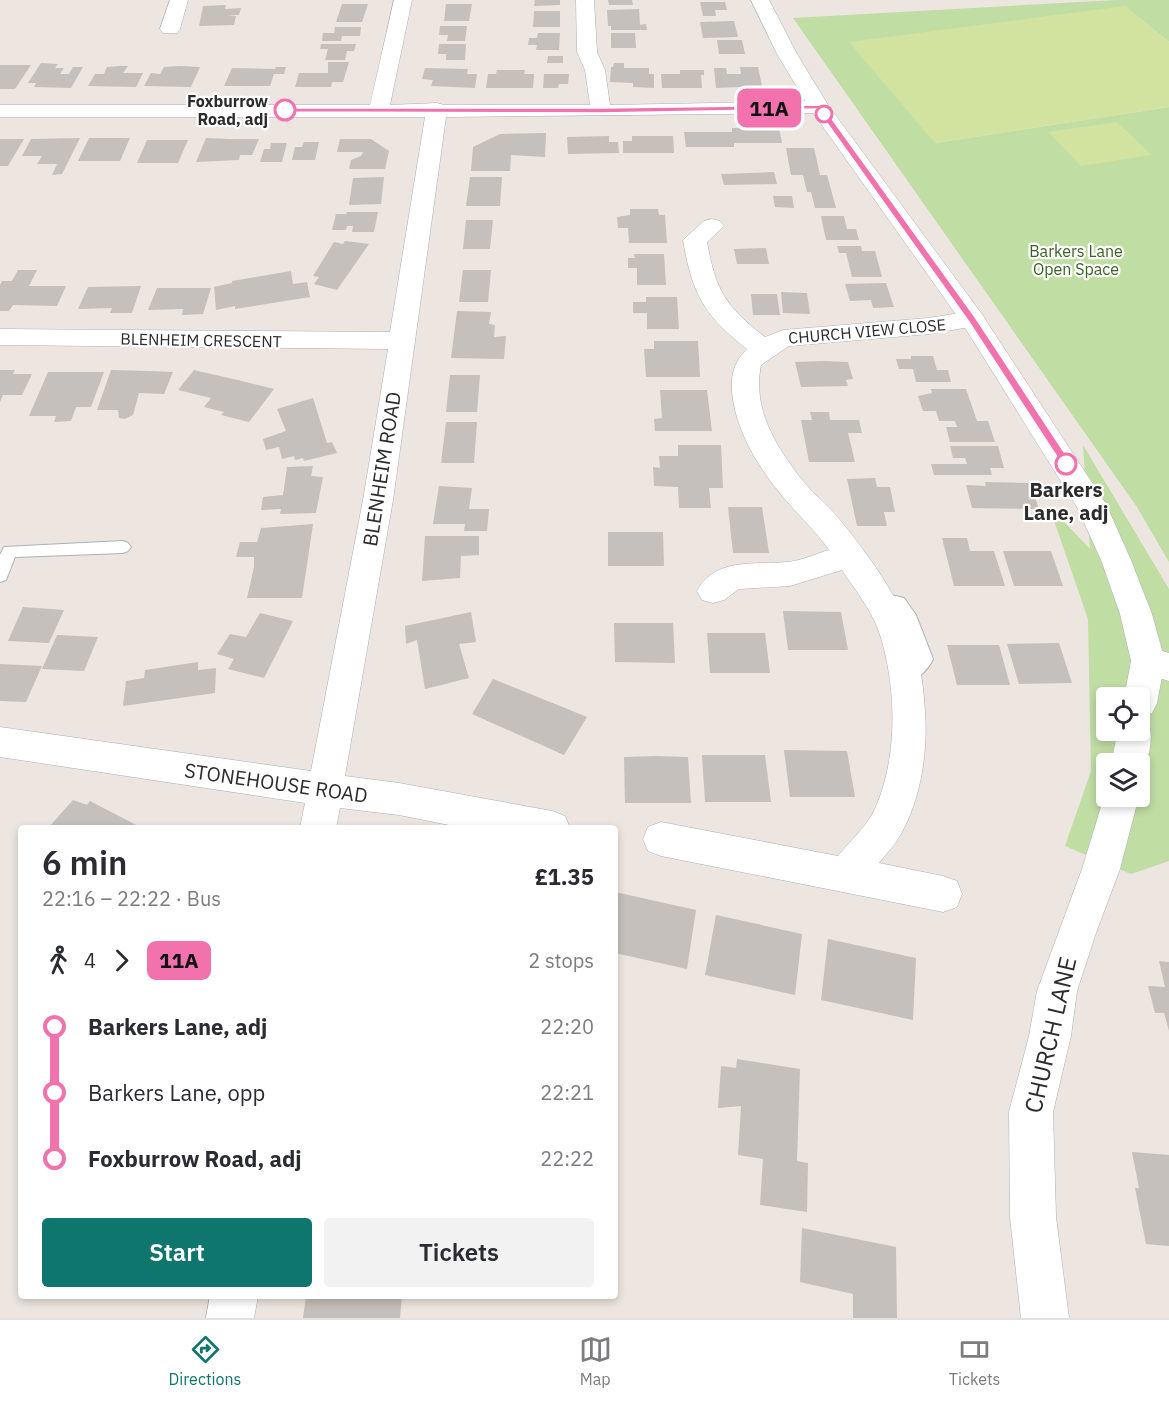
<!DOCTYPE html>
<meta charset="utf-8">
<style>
:root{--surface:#fff;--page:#f2f2f3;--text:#2b2b33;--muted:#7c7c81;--line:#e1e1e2;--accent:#0f766e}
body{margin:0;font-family:"IBM Plex Sans",sans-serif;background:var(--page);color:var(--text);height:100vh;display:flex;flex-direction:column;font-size:22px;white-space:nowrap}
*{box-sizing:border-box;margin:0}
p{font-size:20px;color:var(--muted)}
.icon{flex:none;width:33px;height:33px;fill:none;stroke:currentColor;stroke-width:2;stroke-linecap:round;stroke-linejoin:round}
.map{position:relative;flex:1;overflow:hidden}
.panel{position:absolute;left:18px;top:825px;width:600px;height:474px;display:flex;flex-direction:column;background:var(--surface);border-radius:6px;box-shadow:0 3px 9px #0003}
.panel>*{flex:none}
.badge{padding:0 12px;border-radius:9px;font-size:21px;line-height:39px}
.controls{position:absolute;left:1096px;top:687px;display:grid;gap:12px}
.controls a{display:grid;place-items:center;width:54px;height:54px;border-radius:6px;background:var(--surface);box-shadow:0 3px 9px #0003;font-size:30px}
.map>.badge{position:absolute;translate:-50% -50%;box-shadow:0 0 0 3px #fff}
.legs{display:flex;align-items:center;gap:9px;height:66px;padding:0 24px;font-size:20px}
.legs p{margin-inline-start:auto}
.head{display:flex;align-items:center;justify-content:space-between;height:102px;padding:0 24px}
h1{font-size:33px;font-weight:600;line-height:45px}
.button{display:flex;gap:12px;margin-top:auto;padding:12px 24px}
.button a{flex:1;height:69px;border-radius:6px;background:var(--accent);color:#fff;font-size:24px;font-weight:600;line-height:69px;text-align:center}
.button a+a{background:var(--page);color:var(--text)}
ul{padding:0 24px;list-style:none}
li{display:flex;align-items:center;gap:21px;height:66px;font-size:22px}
li i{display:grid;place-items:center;width:9px;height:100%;margin:0 8px;background:currentColor}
li i::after{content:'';width:15px;height:15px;margin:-8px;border:4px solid;border-radius:50%;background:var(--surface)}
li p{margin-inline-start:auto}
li:first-child i{background:linear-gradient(#0000 50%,currentColor 0)}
li:last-child i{background:linear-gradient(currentColor 50%,#0000 0)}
.dock{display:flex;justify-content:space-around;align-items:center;height:84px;border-top:2px solid var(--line);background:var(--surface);font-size:16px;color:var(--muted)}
.dock a{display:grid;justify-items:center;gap:3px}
.dock .active{color:var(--accent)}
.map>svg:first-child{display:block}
.green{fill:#c0dda3;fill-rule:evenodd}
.pitch{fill:#d1e39f}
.building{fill:#c5c0bb}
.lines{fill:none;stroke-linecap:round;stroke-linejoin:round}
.service-casing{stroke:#acb0b7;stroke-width:2}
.minor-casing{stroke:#acb0b7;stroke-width:1}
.tertiary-casing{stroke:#acb0b7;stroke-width:1}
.service{fill:#fff;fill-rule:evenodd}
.minor{fill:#fff;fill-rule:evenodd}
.tertiary{fill:#fff;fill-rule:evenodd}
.line-1{fill:#f172ac;stroke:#fff;stroke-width:1.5}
.stop-1-dot{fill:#fff;stroke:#f172ac;stroke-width:3}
.labels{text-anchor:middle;stroke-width:4.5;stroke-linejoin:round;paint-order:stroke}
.far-stop-label{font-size:16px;font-weight:bold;fill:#2c2c2c;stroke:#fff;text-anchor:end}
.far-park-label{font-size:16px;fill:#3a6323;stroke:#fff}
.far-street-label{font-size:16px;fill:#2c2c2c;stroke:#fff}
.street-label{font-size:20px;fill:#2c2c2c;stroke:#fff}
.stop-label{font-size:20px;font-weight:bold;fill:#2c2c2c;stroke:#fff}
.near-street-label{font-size:24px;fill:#2c2c2c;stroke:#fff}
</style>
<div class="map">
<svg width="1169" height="1318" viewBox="0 0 1169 1318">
<rect width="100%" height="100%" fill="#ece5e0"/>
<!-- green -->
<g class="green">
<polygon points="1116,0 1169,0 1169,42 1125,6 935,143 1169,107 1169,562 1137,507 793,18"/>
<path d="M 1083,445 L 1169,589 L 1169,861 L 1131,874 L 1065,846 L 1091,771 L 1088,619 L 1049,506 L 1090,549 ZM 1107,698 L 1140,698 L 1140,730 L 1107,730 ZM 1107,764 L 1140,764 L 1140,796 L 1107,796 Z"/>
</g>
<!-- pitch -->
<g class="pitch">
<polygon points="1125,6 1169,42 1169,107 935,143 849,42"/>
<polygon points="1117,122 1152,155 1081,166 1048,132"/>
</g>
<!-- building -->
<g class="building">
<polygon points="535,0 560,0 560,5 534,6"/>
<polygon points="608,0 632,0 633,5 609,5"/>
<polygon points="700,2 725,2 727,10 715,10 716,16 703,16"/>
<polygon points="342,4 368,4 362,22 336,22"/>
<polygon points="446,4 472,4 469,21 444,21"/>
<polygon points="226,5 225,9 241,8 239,15 227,15 236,16 234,25 199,26 203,6"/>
<polygon points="639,9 640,25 646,24 647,30 611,30 611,26 608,26 607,10"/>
<polygon points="534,11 560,11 560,27 533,27"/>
<polygon points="734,21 738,37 703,38 700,22"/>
<polygon points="440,26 467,26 465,41 447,41 448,35 439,35"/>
<polygon points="335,27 361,27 360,36 342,36 341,41 322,41 323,33 334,33"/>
<polygon points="538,33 560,33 559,50 536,50 537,45 528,45 529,38 537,38"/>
<polygon points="611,33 635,33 636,48 611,48"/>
<polygon points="717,40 742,40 745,54 719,54"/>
<polygon points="321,44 356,44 354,51 347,51 345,60 325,60 328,49 320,49"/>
<polygon points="439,44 466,44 465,60 446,60 446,54 438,54"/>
<polygon points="548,56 563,56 563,63 547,63"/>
<polygon points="328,62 349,62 343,82 332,82 331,87 295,87 299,73 328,73"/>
<polygon points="41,63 58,64 55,68 64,68 60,74 69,74 73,67 83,67 71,88 34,87 36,83 28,83"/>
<polygon points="614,63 624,63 624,68 649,68 649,74 654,74 654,88 633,87 633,83 610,82 611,67 613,67"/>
<polygon points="0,65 31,65 15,89 0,89"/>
<polygon points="119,66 128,66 123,73 143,73 136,87 88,86 95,74 104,74 107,67"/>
<polygon points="164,67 180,66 200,67 191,87 144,86 151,73 160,74"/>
<polygon points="276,67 286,67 284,74 274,74 270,86 224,86 232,68 275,69"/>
<polygon points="740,67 758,67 762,86 716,88 714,68 726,68 727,74 741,74"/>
<polygon points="425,68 468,69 467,74 477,74 475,88 431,86 433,80 422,79"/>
<polygon points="497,70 525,70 524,74 534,74 533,88 486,88 488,74 496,74"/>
<polygon points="680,70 704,70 704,75 701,75 702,88 662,88 661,74 680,74"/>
<polygon points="544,74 569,74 568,84 559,84 558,88 543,88"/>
<polygon points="732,128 779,128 782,143 734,143 734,147 686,147 684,132 732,132"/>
<polygon points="546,133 545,157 511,155 510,171 471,171 473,147 500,134"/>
<polygon points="609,136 609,142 618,142 619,153 568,154 567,137"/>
<polygon points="632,136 673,136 674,153 623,153 623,141 632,141"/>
<polygon points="80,138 62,174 52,175 57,164 37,164 42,156 22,156 31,139"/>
<polygon points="89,138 130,138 120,161 78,161"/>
<polygon points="206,138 229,139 259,139 252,155 240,155 239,160 196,162"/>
<polygon points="0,139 24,139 8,166 0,166"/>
<polygon points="340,139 371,139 389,151 385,169 349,169 351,160 361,156 363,152 337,152"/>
<polygon points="147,140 188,140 178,163 137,163"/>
<polygon points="304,142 319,142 315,160 292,160 295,147 302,147"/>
<polygon points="271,143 287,143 282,162 260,162 264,149 270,149"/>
<polygon points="786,148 814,148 820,175 827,175 836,208 815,208 811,192 807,192 803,175 791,175"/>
<polygon points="774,172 777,184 724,185 721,174"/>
<polygon points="384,177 381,204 349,205 353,178"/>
<polygon points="470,177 502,177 500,206 466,206"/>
<polygon points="773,196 792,196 794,208 775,207"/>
<polygon points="630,209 658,209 659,215 665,215 667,243 629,243 628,228 618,228 617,217 630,215"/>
<polygon points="347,212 378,212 374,232 352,232 353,226 347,226 346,230 332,230 336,214 346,214"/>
<polygon points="821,216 844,216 847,229 856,229 859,240 826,240"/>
<polygon points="466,220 493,220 490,249 463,249"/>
<polygon points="345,241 369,244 337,290 314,284 319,277 313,276 334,242 343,244"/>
<polygon points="837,246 861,246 862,251 875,251 882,277 852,277 846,253 839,253"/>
<polygon points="766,248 769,264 737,264 734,249"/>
<polygon points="634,254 664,254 666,285 637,285 637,268 628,268 628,258 635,258"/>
<polygon points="18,270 37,270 29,286 66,286 57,306 13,305 9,311 0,311 0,285 2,281 12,281"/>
<polygon points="463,270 491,270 488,302 459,302"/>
<polygon points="291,271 293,284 307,282 310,297 235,309 235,306 216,310 214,287 232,283 232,281"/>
<polygon points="886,283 894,307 873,308 871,300 850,301 845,284"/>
<polygon points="141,286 132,313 110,313 112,308 78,309 88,287"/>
<polygon points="157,288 211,288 203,314 182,315 183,309 148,310"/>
<polygon points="781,292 807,293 810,314 783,313"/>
<polygon points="751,294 777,294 780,315 753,315"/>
<polygon points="646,297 677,297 679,329 647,329 647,313 633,313 633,302 646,302"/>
<polygon points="457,311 491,312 489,324 495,325 494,337 506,336 504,359 451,358"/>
<polygon points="654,341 698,341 700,377 646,377 644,349 654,349"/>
<polygon points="911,356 933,356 937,370 948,370 951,382 916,382 913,369 899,369 896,359 911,359"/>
<polygon points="824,361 848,362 853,379 846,380 848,386 801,387 795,362"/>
<polygon points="0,370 15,370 13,374 32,374 22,395 3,395 0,402"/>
<polygon points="111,370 149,371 173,372 164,394 139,393 133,415 125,419 119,418 118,410 97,410"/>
<polygon points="194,370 246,382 274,389 249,422 221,415 224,412 204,407 211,398 178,390"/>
<polygon points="48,372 104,372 91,407 76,407 71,421 54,422 56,416 29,416"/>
<polygon points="450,375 480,375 477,412 446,412"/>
<polygon points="931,389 966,389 977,421 988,421 995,442 950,442 946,427 957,427 955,421 939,421 936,411 923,411 918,396 932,393"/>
<polygon points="660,390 707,390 712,431 655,431 654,419 662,418"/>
<polygon points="313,398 327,443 332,442 337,453 304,461 303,458 295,460 294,456 282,459 279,447 266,450 263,439 286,431 277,409"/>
<polygon points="810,412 829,412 830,420 859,420 862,433 848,433 855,462 809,462 801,420 812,420"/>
<polygon points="446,422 477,422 474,463 441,463"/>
<polygon points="678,445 721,445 723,488 709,488 711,508 679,508 678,487 654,486 653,467 660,468 659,456 678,456"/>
<polygon points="950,446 998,446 1004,468 990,468 992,475 934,475 931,464 967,464 965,458 953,458"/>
<polygon points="313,466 311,476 323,477 316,513 280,514 281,509 261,510 263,497 283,495 287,467"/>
<polygon points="875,478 877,487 890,487 895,512 884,512 887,526 857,526 847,479"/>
<polygon points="985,482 1030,483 1039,509 972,508 966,485 986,486"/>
<polygon points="439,486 472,488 469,509 489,509 487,531 464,531 465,524 433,524"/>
<polygon points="728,507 762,507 769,553 733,553"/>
<polygon points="313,524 302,598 247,598 254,567 254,557 236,557 240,542 257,542 261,528"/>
<polygon points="608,532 663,532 664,566 608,566"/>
<polygon points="425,536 479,536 479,555 461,556 460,578 422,581"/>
<polygon points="942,538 967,538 970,551 994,551 1005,586 954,586"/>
<polygon points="1003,551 1051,551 1063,586 1014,586"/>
<polygon points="23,607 64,610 49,643 8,641"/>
<polygon points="783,611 841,612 848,650 788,650"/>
<polygon points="471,612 476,642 459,644 469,678 425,689 417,640 406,644 405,626"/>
<polygon points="260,613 293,621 264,678 228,669 234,659 217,654 230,634 246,637"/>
<polygon points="614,623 673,623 675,663 615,662"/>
<polygon points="707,633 765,633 770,673 710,673"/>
<polygon points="57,635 98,637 84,671 42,669"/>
<polygon points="1059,643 1072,683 1019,684 1007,644"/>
<polygon points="947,645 999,645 1010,685 957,685"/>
<polygon points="198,662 198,670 216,668 215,693 123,706 126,681 144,678 145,670"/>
<polygon points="0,664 42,666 26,702 0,701"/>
<polygon points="493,679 587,717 564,755 472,714"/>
<polygon points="784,750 847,751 855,797 790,797"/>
<polygon points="702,755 765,755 771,802 705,802"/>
<polygon points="656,756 688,757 691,803 625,803 624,757"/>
<polygon points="73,800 87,805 90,801 142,828 48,828"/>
<polygon points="615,892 696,910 687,969 615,953"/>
<polygon points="716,915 802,934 795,995 705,975"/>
<polygon points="828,939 916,958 913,1020 821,1000"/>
<polygon points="1159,961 1169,962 1169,1031 1164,1013 1155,1013 1148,986 1165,987"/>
<polygon points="737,1059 800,1069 797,1161 808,1163 807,1212 760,1205 763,1159 738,1155 741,1106 718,1108 721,1066 736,1068"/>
<polygon points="1132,1152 1169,1155 1169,1246 1146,1244 1135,1188 1139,1188"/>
<polygon points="802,1228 896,1247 897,1318 853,1318 853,1294 800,1282"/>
<polygon points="306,1296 402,1296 400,1318 303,1318"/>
</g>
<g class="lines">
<!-- service casing -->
<g class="service-casing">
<g id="service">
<polygon points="123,541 128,543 131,547 128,551 123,553 15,557 6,580 0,582 0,555 4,547"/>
<path d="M 878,592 L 904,598 L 916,615 L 933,659 C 928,670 913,686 900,682 L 898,677 L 916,657 L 901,618 L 893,607 L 872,602 L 870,598 L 872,594 Z"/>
</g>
</g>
<!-- minor casing -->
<g class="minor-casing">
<g id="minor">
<polygon points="170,0 188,0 180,29 177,33 163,33 160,29"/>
<polygon points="394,0 412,0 390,105 437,103 444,105 590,105 585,70 577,52 576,0 594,0 597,52 605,70 610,105 819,101 826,103 829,107 826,111 819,113 446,117 393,500 345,776 399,783 552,811 565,816 570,828 464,828 399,815 340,808 336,828 300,828 305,803 0,757 0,727 311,771 363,500 388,349 0,345 0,329 390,332 425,117 0,117 0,105 370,105"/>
<path d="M 712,219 L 720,221 L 724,226 L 707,242 C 716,291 725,306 765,337 L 783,330 L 929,318 L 972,311 L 981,313 L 985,319 L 981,325 L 929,334 L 789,346 L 761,365 C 752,409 776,447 803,481 C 814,495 829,506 840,520 C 858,542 876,566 890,590 C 914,632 922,663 925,711 C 928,752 921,798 901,834 C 895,845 886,854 879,863 L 943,876 L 957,881 L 962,894 L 957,907 L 943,912 L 661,856 L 648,851 L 643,839 L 648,827 L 661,822 L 838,856 C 849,842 865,828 873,813 C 898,761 897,692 881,638 C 874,613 856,591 842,570 L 790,586 L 739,589 L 724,600 L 713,603 L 702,600 L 697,591 C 715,557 755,565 787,562 C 801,561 815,554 829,550 C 816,531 799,516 784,498 C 760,470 739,436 733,400 C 730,380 732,363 747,349 C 704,316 692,293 683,240 L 704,221 Z"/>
<polygon points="1148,647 1169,653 1169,681 1136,671 1131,661 1136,651"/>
<polygon points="210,1296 258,1296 254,1318 206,1318"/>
</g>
</g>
<!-- tertiary casing -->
<g class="tertiary-casing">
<g id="tertiary">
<path d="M 751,0 L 769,0 L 797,54 L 828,105 L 981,313 L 1106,504 L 1131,560 L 1152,614 L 1165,661 L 1157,703 L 1152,713 L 1141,717 L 1147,719 C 1155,736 1149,758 1141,775 L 1140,764 L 1111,764 L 1118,730 L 1140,730 L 1140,698 L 1124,698 L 1131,661 L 1120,614 L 1101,560 L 1077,507 L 962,323 L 809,107 L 777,54 Z"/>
<polygon points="1107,787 1107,796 1139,796 1120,869 1096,933 1077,991 1071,1036 1053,1112 1056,1217 1069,1318 1021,1318 1010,1217 1009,1112 1029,1036 1037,991 1082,869"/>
</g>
</g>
<!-- service -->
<use href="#service" class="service"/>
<!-- minor -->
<use href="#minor" class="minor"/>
<!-- tertiary -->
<use href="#tertiary" class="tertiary"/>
</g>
<!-- line-1 -->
<polygon class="line-1" points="822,105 975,317 1070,461 1070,466 1063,466 969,322 817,109 601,113 285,112 281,110 285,108 601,108"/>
<!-- markers -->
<g class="stop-1-dot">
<circle cx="285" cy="110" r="10"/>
<circle cx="824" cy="114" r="8"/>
<circle cx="1066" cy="464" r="10"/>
</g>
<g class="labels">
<!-- far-stop labels -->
<g class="far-stop-label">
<text x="268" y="107">Foxburrow<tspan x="268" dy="18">Road, adj</tspan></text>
</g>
<!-- far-park labels -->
<g class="far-park-label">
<text x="1076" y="257">Barkers Lane<tspan x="1076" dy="18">Open Space</tspan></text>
</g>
<!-- far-street labels -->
<g class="far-street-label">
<text transform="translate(867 331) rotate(-5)" y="6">CHURCH VIEW CLOSE</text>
<text transform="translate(201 340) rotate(1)" y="6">BLENHEIM CRESCENT</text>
</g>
<!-- street labels -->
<g class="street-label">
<text transform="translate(382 469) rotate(-81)" y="7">BLENHEIM ROAD</text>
<text transform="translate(276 783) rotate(8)" y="7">STONEHOUSE ROAD</text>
</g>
<!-- stop labels -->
<g class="stop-label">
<text x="1066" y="497">Barkers<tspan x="1066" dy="23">Lane, adj</tspan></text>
</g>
<!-- near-street labels -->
<g class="near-street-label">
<text transform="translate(1051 1035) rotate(-77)" y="8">CHURCH LANE</text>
</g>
</g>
</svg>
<div class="controls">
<a><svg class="icon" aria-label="locate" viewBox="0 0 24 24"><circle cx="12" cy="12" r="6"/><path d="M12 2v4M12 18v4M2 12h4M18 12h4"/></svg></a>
<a><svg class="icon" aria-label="layers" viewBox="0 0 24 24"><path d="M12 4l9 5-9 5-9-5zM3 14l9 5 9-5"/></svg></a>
</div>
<b class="badge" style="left:769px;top:108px;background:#f172ac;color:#111">11A</b>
<section class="panel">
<div class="head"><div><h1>6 min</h1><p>22:16 – 22:22 · Bus</p></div><b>£1.35</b></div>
<div class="legs"><svg class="icon" aria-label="walk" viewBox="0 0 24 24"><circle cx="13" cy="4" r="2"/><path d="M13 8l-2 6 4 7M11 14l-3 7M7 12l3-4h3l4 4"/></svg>4<svg class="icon" aria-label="forward" viewBox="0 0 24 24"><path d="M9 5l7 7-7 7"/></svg><b class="badge" style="background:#f172ac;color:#111">11A</b><p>2 stops</p></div>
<ul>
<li><i style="color:#f172ac"></i><b>Barkers Lane, adj</b><p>22:20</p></li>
<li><i style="color:#f172ac"></i><span>Barkers Lane, opp</span><p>22:21</p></li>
<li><i style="color:#f172ac"></i><b>Foxburrow Road, adj</b><p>22:22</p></li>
</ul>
<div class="button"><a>Start</a><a>Tickets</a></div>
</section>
</div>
<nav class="dock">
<a class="active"><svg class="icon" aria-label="directions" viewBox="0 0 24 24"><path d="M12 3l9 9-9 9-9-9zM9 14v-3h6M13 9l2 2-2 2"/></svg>Directions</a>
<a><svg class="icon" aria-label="map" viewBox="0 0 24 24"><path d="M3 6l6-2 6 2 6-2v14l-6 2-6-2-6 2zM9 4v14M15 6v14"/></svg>Map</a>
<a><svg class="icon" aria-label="tickets" viewBox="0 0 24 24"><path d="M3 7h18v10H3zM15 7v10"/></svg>Tickets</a>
</nav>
